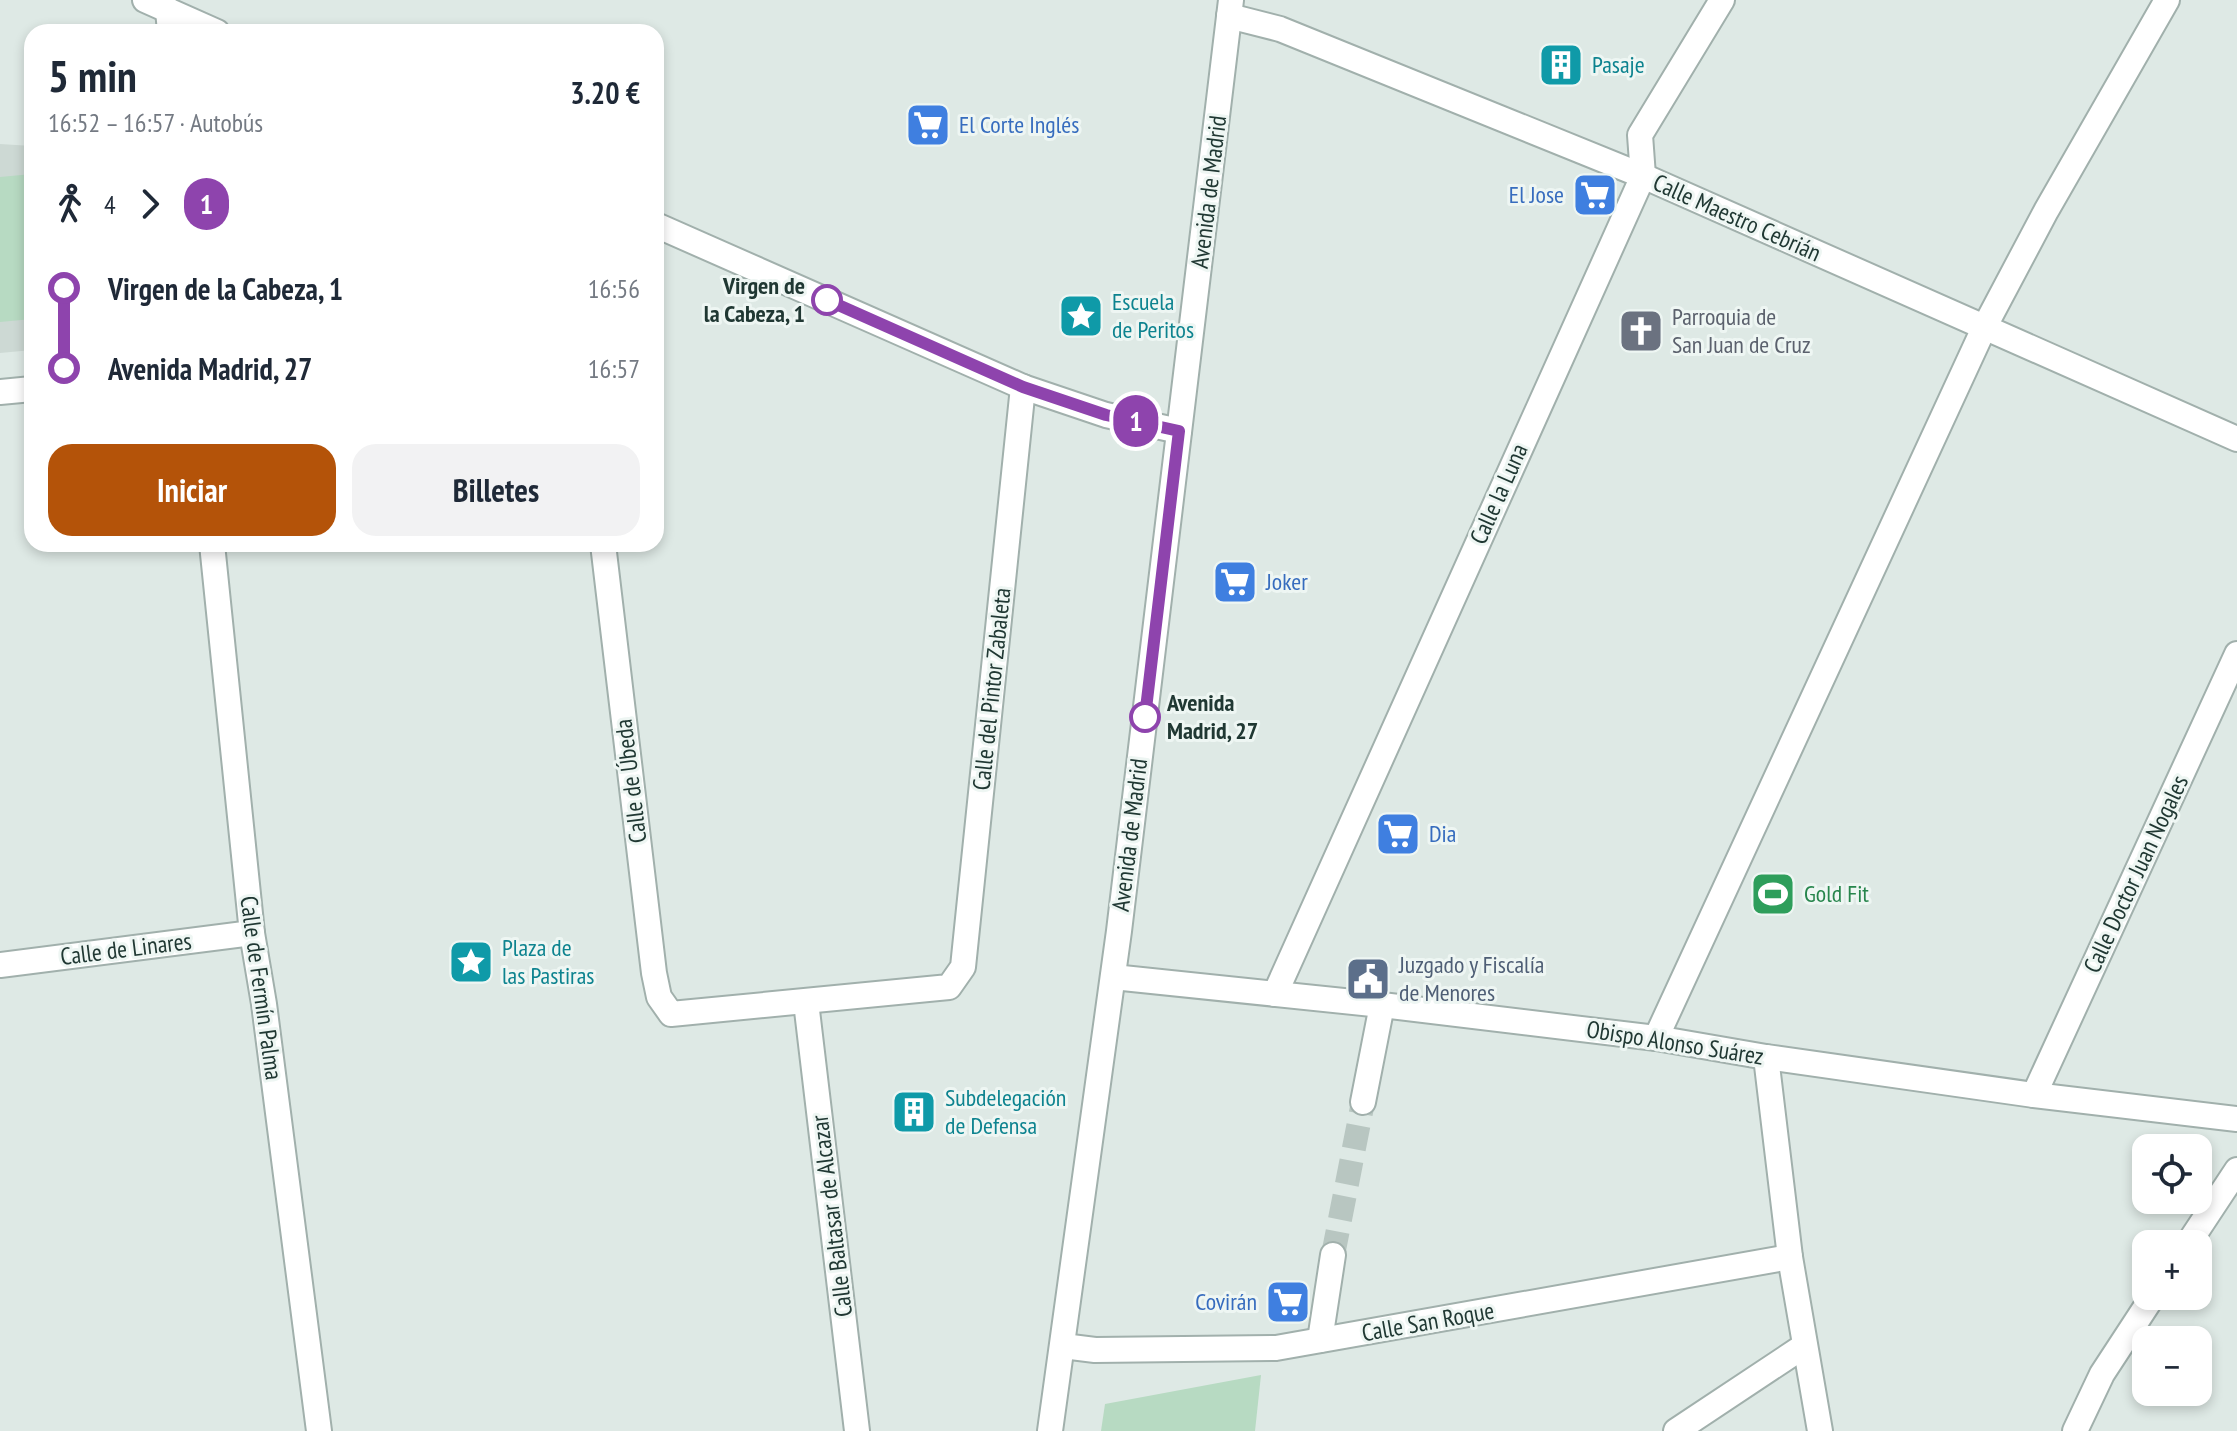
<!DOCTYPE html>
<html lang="es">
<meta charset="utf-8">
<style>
:root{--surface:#fff;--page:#f2f2f3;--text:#1f2937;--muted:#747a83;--accent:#b45309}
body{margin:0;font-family:"PT Sans Narrow",sans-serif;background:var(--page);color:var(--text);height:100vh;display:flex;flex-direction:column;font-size:30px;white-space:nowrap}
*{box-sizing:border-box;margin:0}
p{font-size:26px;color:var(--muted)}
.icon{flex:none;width:44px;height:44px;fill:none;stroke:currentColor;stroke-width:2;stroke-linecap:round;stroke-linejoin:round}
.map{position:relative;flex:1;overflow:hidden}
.drawer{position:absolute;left:24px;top:24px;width:640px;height:528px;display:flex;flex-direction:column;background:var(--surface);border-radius:24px;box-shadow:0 4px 12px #0003}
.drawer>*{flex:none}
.badge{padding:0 16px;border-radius:26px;font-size:28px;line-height:52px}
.controls{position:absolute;left:2132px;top:1134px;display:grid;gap:16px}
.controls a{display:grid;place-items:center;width:80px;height:80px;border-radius:16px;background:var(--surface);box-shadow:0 4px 12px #0003;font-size:40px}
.map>.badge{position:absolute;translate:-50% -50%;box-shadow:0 0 0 4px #fff}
.legs{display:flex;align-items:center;gap:12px;height:88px;padding:0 24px;font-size:26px}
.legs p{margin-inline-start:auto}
.summary{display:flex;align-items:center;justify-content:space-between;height:136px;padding:0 24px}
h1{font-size:44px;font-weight:800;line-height:60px}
.primary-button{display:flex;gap:16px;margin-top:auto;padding:16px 24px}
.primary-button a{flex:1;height:92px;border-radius:24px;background:var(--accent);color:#fff;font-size:32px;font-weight:800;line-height:92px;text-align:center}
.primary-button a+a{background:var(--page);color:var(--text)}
ul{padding:0 24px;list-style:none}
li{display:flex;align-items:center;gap:28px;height:80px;font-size:30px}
li i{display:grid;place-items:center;width:12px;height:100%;margin:0 10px;background:currentColor}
li i::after{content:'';width:20px;height:20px;margin:-10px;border:6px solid;border-radius:50%;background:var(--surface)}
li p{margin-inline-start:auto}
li:first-child i{background:linear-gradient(#0000 50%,currentColor 0)}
li:last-child i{background:linear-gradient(currentColor 50%,#0000 0)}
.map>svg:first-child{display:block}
.built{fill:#cdd9d4}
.green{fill:#b7dac2}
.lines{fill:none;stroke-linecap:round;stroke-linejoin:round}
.minor-tunnel{stroke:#b8c6c1;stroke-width:24;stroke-dasharray:24 12;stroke-linecap:butt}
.minor-casing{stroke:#a1b0ac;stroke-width:28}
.tertiary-casing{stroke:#a1b0ac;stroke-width:28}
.minor{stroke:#fff;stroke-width:24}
.tertiary{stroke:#fff;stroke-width:24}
.line-1-casing{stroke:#fff;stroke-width:18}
.line-1{stroke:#8e44ad;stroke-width:12}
.stop-1-dot{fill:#fff;stroke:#8e44ad;stroke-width:4}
.labels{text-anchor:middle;stroke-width:6;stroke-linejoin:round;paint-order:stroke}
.culture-label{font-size:24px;fill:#0d838f;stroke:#eef6f3;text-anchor:start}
.shop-label{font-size:24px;fill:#366cbe;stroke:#eef6f3;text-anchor:start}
.street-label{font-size:24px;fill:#203833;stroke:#eef6f3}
.stop-label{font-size:24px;font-weight:bold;fill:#203833;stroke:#eef6f3;text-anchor:end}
.worship-label{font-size:24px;fill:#5b616d;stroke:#eef6f3;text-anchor:start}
.leisure-label{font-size:24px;fill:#27864d;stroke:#eef6f3;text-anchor:start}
.service-label{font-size:24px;fill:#4e5e75;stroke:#eef6f3;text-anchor:start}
</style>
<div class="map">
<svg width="2237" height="1431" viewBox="0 0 2237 1431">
<rect width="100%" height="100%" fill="#dee9e5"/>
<!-- built -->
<polygon class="built" points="0,144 32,146 32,350 0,353"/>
<!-- green -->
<g class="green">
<polygon points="32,174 32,319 0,322 0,177"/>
<polygon points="1261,1375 1255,1431 1101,1431 1105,1404"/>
</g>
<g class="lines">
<!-- minor-tunnel -->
<polyline class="minor-tunnel" points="1333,1255 1363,1102"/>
<!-- minor casing -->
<g class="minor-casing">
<g id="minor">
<polyline points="168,10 170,32"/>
<polyline points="1229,16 1280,29 1643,176 2237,439"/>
<polyline points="0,392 32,389"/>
<polyline points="212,544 252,933 264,1004 319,1431"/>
<polyline points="603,544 654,973 659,997 671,1014 949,987 963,967 1023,387"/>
<polyline points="0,965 252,933"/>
<polyline points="1113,977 1382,1005 1656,1038 1766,1057 2034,1095 2237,1119"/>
<polyline points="1275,994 1643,176 1640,135 1722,0"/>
<polyline points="806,1002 857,1431"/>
<polyline points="1656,1038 1984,328 2046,211 2167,0"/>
<polyline points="1766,1057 1790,1257 1820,1431"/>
<polyline points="2034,1095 2237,654"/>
<polyline points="1363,1102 1382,1005"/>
<polyline points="2188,1244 2237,1170"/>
<polyline points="1320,1340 1333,1255"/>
<polyline points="1063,1346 1095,1350 1276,1348 1790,1257"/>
<polyline points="1676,1431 1804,1346"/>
<polyline points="2075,1431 2102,1374 2153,1296"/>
</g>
</g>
<!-- tertiary casing -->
<g class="tertiary-casing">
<g id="tertiary">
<polyline points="145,0 217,32"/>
<polyline points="656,225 1023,387 1106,415 1179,431"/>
<polyline points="1050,1431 1119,931 1231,0"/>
</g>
</g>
<!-- minor -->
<use href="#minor" class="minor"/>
<!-- tertiary -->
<use href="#tertiary" class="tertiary"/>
</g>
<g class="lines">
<!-- line-1 casing -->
<g class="line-1-casing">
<polyline id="line-1" points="827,300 1023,387 1106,415 1179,431 1145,717"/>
</g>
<!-- line-1 -->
<use href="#line-1" class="line-1"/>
</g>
<!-- icons -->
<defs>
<g id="building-square" transform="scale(2.3)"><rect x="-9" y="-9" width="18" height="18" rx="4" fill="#0f9aa8" stroke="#eef6f3"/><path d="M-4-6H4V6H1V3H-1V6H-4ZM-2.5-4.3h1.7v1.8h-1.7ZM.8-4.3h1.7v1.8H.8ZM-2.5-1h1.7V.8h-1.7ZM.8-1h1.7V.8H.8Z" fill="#fff"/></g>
<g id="supermarket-square" transform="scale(2.3)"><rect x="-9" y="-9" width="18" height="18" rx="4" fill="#3f7fe0" stroke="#eef6f3"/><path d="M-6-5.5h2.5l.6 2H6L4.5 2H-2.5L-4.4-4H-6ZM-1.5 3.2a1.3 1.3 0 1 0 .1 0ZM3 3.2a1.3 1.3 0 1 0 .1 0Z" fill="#fff"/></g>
<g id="sight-square" transform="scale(2.3)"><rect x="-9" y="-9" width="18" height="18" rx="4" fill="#0f9aa8" stroke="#eef6f3"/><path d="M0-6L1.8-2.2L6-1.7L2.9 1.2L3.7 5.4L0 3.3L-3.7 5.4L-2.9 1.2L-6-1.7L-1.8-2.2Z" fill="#fff"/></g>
<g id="church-square" transform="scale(2.3)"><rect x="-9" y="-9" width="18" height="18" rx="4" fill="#6b7280" stroke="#eef6f3"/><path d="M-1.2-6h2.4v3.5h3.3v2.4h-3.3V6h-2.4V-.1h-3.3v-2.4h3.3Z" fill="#fff"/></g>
<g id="stadium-square" transform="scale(2.3)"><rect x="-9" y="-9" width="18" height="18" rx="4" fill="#2e9e5b" stroke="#eef6f3"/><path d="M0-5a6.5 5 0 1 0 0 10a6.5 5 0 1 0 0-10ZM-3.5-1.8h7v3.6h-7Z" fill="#fff"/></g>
<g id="civic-square" transform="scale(2.3)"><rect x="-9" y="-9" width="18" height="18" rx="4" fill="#5c6f8a" stroke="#eef6f3"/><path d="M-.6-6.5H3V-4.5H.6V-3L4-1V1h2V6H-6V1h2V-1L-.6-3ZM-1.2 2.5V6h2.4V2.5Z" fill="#fff"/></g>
</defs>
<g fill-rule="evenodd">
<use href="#building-square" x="1561" y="65"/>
<use href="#supermarket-square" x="928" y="125"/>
<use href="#supermarket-square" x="1595" y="195"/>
<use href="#sight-square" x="1081" y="316"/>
<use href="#church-square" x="1641" y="331"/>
<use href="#supermarket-square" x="1235" y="582"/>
<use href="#supermarket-square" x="1398" y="834"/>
<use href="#stadium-square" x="1773" y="894"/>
<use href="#sight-square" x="471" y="962"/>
<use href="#civic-square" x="1368" y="979"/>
<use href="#building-square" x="914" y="1112"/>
<use href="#supermarket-square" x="1288" y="1302"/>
</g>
<!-- markers -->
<g class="stop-1-dot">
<circle cx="827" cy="300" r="14"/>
<circle cx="1145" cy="717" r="14"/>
</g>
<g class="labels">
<!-- culture labels -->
<g class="culture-label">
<text x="1592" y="73">Pasaje</text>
<text x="1112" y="310">Escuela<tspan x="1112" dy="28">de Peritos</tspan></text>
<text x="502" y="956">Plaza de<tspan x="502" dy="28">las Pastiras</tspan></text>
<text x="945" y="1106">Subdelegación<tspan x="945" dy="28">de Defensa</tspan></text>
</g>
<!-- shop labels -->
<g class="shop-label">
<text x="959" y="133">El Corte Inglés</text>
<text x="1564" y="203" text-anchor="end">El Jose</text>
<text x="1266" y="590">Joker</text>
<text x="1429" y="842">Dia</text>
<text x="1257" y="1310" text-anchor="end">Covirán</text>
</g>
<!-- street labels -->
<g class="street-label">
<text transform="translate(1209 192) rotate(-83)" y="8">Avenida de Madrid</text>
<text transform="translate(1737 218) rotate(24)" y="8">Calle Maestro Cebrián</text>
<text transform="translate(1499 494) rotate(-66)" y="8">Calle la Luna</text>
<text transform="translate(992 689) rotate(-84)" y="8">Calle del Pintor Zabaleta</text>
<text transform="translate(631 781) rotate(-97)" y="8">Calle de Úbeda</text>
<text transform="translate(1130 835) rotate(-83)" y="8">Avenida de Madrid</text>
<text transform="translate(2136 874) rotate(-65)" y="8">Calle Doctor Juan Nogales</text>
<text transform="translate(126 949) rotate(-7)" y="8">Calle de Linares</text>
<text transform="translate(261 988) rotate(82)" y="8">Calle de Fermín Palma</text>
<text transform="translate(1675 1043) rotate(9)" y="8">Obispo Alonso Suárez</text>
<text transform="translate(832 1216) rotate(-97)" y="8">Calle Baltasar de Alcazar</text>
<text transform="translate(1428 1322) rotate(-10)" y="8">Calle San Roque</text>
</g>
<!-- stop labels -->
<g class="stop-label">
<text x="805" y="294">Virgen de<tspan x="805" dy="28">la Cabeza, 1</tspan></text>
<text x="1167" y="711" text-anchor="start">Avenida<tspan x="1167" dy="28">Madrid, 27</tspan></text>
</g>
<!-- worship labels -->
<g class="worship-label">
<text x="1672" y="325">Parroquia de<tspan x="1672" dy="28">San Juan de Cruz</tspan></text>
</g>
<!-- leisure labels -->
<g class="leisure-label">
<text x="1804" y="902">Gold Fit</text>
</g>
<!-- service labels -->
<g class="service-label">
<text x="1399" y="973">Juzgado y Fiscalía<tspan x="1399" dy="28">de Menores</tspan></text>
</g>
</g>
</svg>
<div class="controls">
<a><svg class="icon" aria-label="locate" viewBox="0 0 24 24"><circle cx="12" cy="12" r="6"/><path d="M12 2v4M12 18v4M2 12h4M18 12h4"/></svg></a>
<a>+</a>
<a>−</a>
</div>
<b class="badge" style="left:1136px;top:421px;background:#8e44ad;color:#fff">1</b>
<section class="drawer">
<div class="summary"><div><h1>5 min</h1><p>16:52 – 16:57 · Autobús</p></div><b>3.20 €</b></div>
<div class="legs"><svg class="icon" aria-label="walk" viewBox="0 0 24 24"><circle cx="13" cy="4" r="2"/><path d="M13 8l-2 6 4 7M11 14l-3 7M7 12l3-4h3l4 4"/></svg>4<svg class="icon" aria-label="forward" viewBox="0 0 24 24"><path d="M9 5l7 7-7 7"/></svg><b class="badge" style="background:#8e44ad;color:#fff">1</b></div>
<ul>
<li><i style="color:#8e44ad"></i><b>Virgen de la Cabeza, 1</b><p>16:56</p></li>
<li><i style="color:#8e44ad"></i><b>Avenida Madrid, 27</b><p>16:57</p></li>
</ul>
<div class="primary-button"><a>Iniciar</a><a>Billetes</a></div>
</section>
</div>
